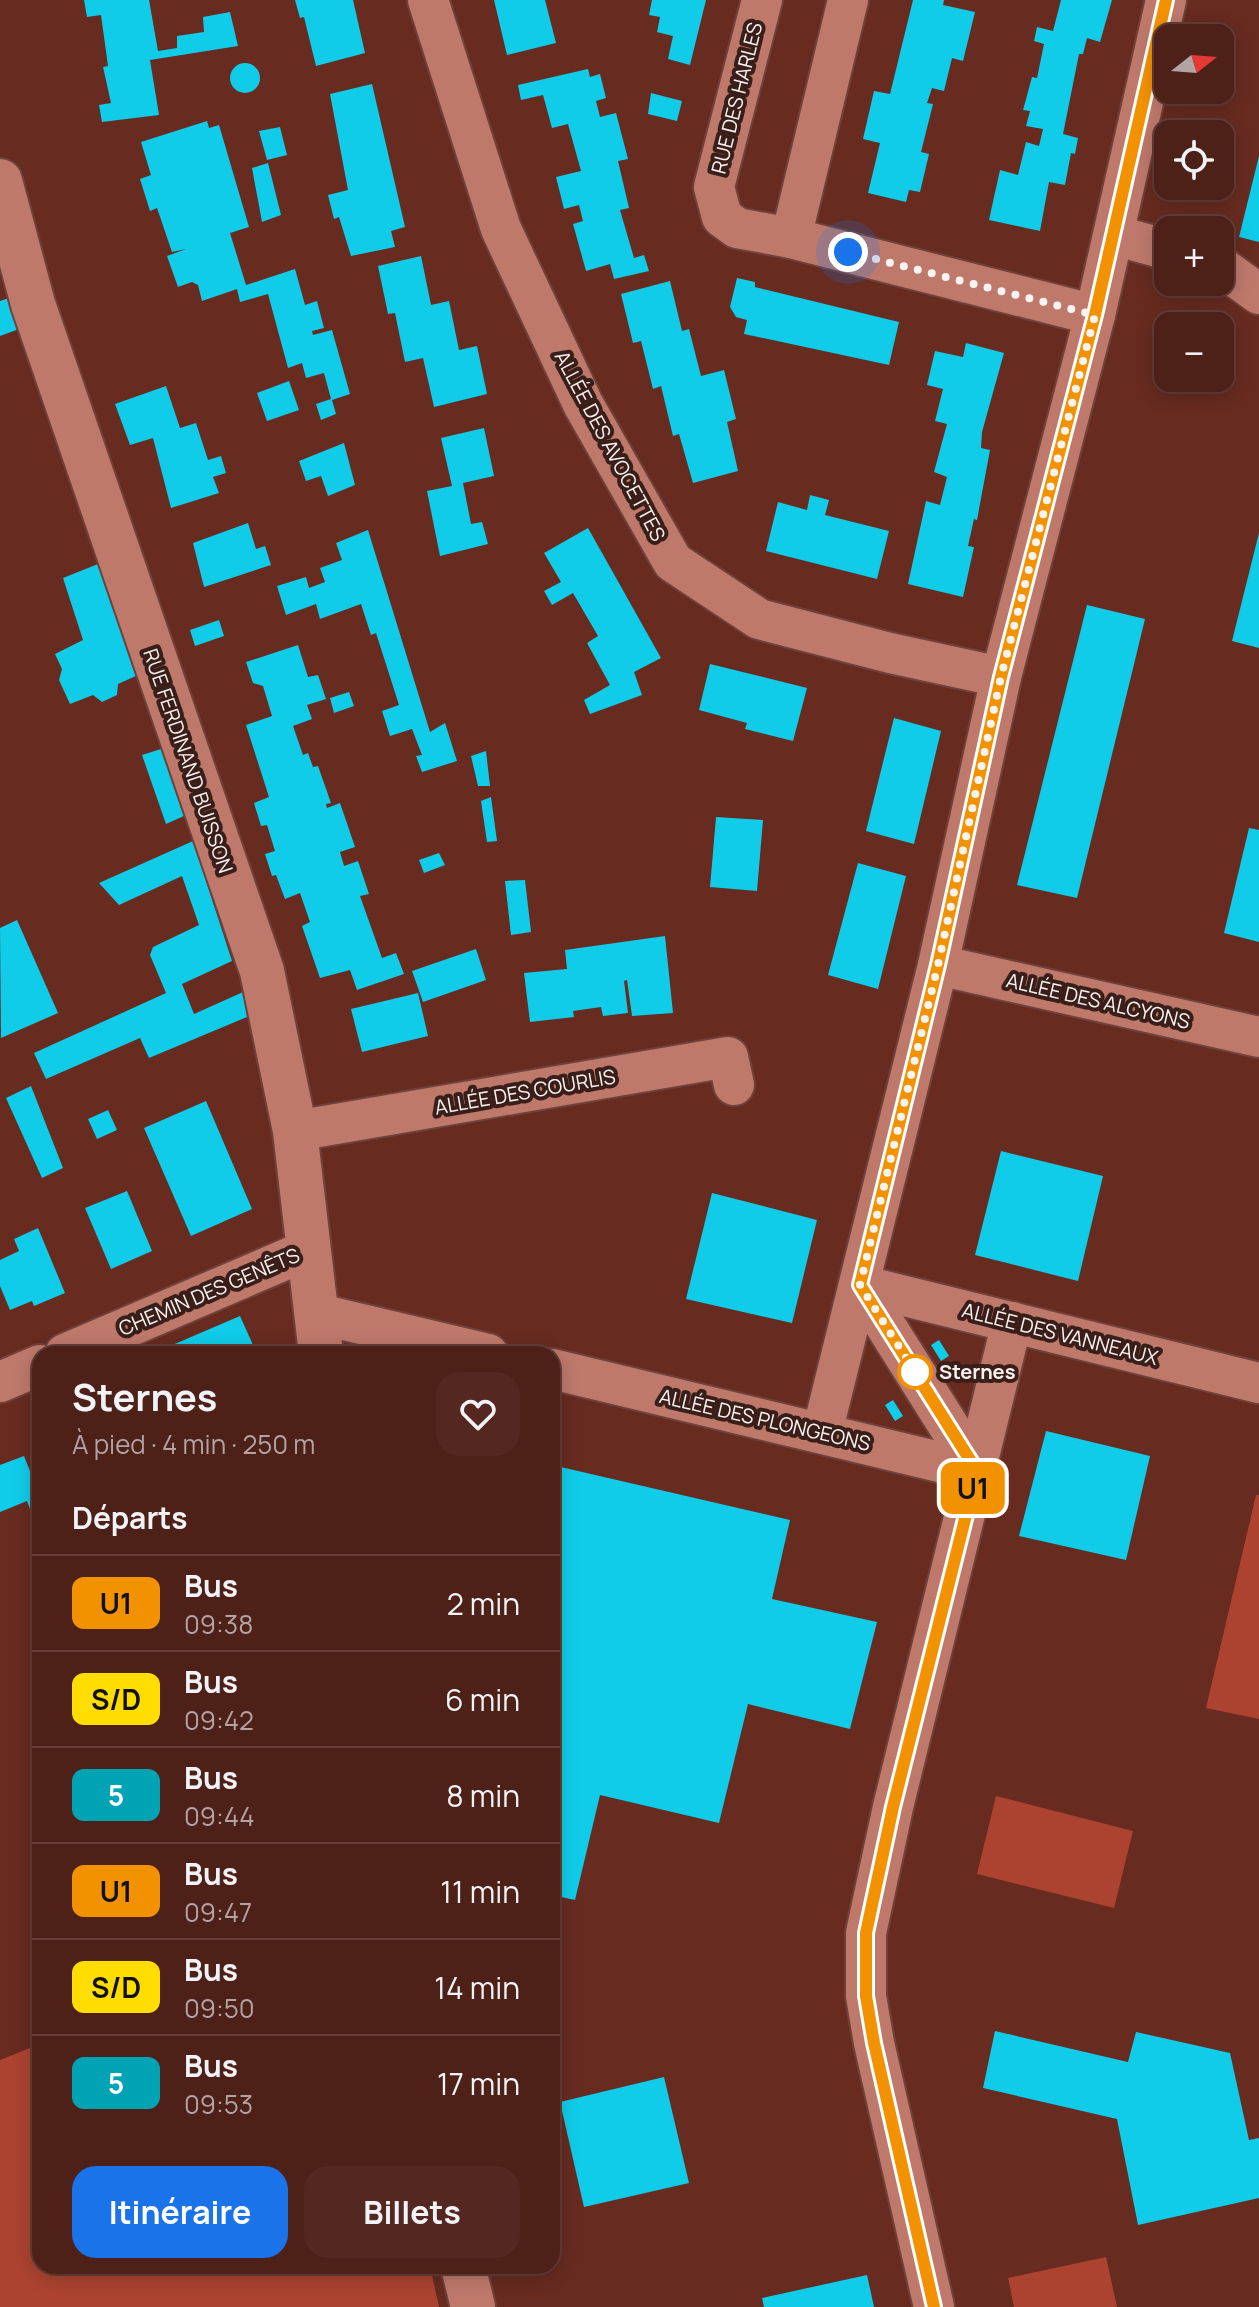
<!DOCTYPE html>
<html lang="fr">
<meta charset="utf-8">
<style>
:root{--surface:#4d2018;--page:#542821;--text:#f1f3f6;--muted:#b3a3a2;--line:#643e37;--accent:#1a73e8}
body{margin:0;font-family:Manrope,sans-serif;background:var(--page);color:var(--text);height:100vh;display:flex;flex-direction:column;font-size:30px;white-space:nowrap}
*{box-sizing:border-box;margin:0}
p{font-size:26px;color:var(--muted)}
.icon{flex:none;width:44px;height:44px;fill:none;stroke:currentColor;stroke-width:2;stroke-linecap:round;stroke-linejoin:round}
.map{position:relative;flex:1;overflow:hidden}
.details{position:absolute;left:32px;top:1346px;width:528px;height:928px;display:flex;flex-direction:column;background:var(--surface);border-radius:24px;box-shadow:0 4px 20px #0003,0 0 0 2px var(--line)}
.details>*{flex:none}
.badge{padding:0 16px;border-radius:12px;font-size:28px;line-height:52px}
.needle{width:52px;rotate:73deg}
.buttons{position:absolute;left:1154px;top:24px;display:grid;gap:16px}
.buttons a{display:grid;place-items:center;width:80px;height:80px;border-radius:16px;background:var(--surface);box-shadow:0 4px 20px #0003,0 0 0 2px var(--line);font-size:40px}
.you{position:absolute;width:40px;height:40px;margin:-20px;border:6px solid #fff;border-radius:50%;background:#1a73e8;box-shadow:0 0 0 12px #1a73e833}
.map>.badge{position:absolute;translate:-50% -50%;box-shadow:0 0 0 4px #fff}
h2{padding:0 40px;font-size:30px;line-height:72px}
.round{display:grid;place-items:center;flex:none;width:84px;height:84px;border-radius:24px;background:var(--page)}
.head{display:flex;align-items:center;justify-content:space-between;height:136px;padding:0 40px}
h1{font-size:38px;font-weight:700;line-height:60px}
.cta{display:flex;gap:16px;margin-top:auto;padding:16px 40px}
.cta a{flex:1;height:92px;border-radius:24px;background:var(--accent);color:#fff;font-size:32px;font-weight:700;line-height:92px;text-align:center}
.cta a+a{background:var(--page);color:var(--text)}
ul{padding:0;list-style:none}
li{display:flex;align-items:center;gap:24px;height:96px;padding:0 40px;border-top:2px solid var(--line)}
li div{flex:1}
li b{display:block;font-size:30px}
li em{font-style:normal}
li .badge{min-width:88px;font-weight:700;text-align:center}
.map>svg:first-child{display:block}
.green{fill:#ac4330}
.building{fill:#10cce9}
.lines{fill:none;stroke-linecap:round;stroke-linejoin:round}
.minor-casing{stroke:#70413a;stroke-width:44}
.tertiary-casing{stroke:#70413a;stroke-width:48}
.minor{stroke:#be796b;stroke-width:40}
.tertiary{stroke:#be796b;stroke-width:44}
.line-casing{stroke:#fff;stroke-width:18}
.line{stroke:#f39200;stroke-width:12}
.walk{stroke:#fbf3f1;stroke-width:8;stroke-dasharray:0 14.4}
.stop-dot{fill:#fff;stroke:#f39200;stroke-width:4}
.labels{text-anchor:middle;stroke-width:8;stroke-linejoin:round;paint-order:stroke}
.street-label{font-size:20px;fill:#fbf3f1;stroke:#3a1e19}
.stop-label{font-size:20px;font-weight:bold;fill:#fbf3f1;stroke:#3a1e19;text-anchor:start}
</style>
<div class="map">
<svg width="1259" height="2307" viewBox="0 0 1259 2307">
<rect width="100%" height="100%" fill="#672b20"/>
<!-- green -->
<g class="green">
<polygon points="1256,1495 1259,1495 1259,1719 1206,1708"/>
<polygon points="996,1796 1133,1831 1114,1908 977,1874"/>
<polygon points="40,2044 40,2266 430,2266 439,2307 0,2307 0,2060"/>
<polygon points="1106,2257 1117,2307 1014,2307 1008,2278"/>
</g>
<!-- building -->
<g class="building">
<polygon points="84,0 149,0 158,51 177,48 177,36 204,32 203,17 230,12 238,46 150,60 159,115 102,122 99,105 111,103 103,67 108,66 101,15 87,17"/>
<polygon points="295,0 353,0 365,53 316,66 304,17 300,18"/>
<polygon points="494,0 545,0 556,43 507,55"/>
<polygon points="652,0 706,0 690,65 668,59 673,36 657,32 660,17 649,15"/>
<polygon points="913,0 944,0 943,5 975,12 963,61 952,58 944,91 932,88 927,103 933,104 921,152 929,154 920,192 909,190 906,202 868,193 880,143 863,139 874,91 890,94"/>
<polygon points="1061,0 1112,0 1100,42 1087,38 1083,54 1079,54 1063,134 1078,138 1075,154 1071,153 1065,185 1049,182 1040,231 989,220 1000,170 1018,175 1026,142 1039,146 1043,129 1026,126 1030,111 1023,110 1032,77 1037,78 1044,44 1034,41 1037,27 1053,31"/>
<circle cx="245" cy="78" r="15"/>
<polygon points="588,69 590,77 600,74 606,98 596,101 600,117 616,113 628,159 618,161 629,208 620,210 634,258 644,255 649,271 614,279 610,264 586,271 573,224 583,221 579,205 564,209 556,177 581,171 568,124 552,128 543,95 521,100 518,85"/>
<polygon points="372,84 405,227 391,231 395,247 351,256 339,217 334,219 328,195 348,190 330,94"/>
<polygon points="651,93 682,101 677,121 648,114"/>
<polygon points="207,121 209,128 219,125 249,227 230,233 246,285 295,269 305,305 317,301 324,328 312,331 313,335 332,330 350,394 332,400 336,414 321,420 316,404 331,399 324,373 306,378 302,363 288,368 268,294 240,302 237,289 202,301 198,285 192,282 178,287 167,256 186,249 172,252 157,208 150,211 140,179 151,175 141,142"/>
<polygon points="280,127 287,155 267,160 259,131"/>
<polygon points="1259,156 1259,242 1239,237"/>
<polygon points="268,163 281,215 262,222 252,168"/>
<polygon points="421,256 431,305 449,301 459,350 477,346 487,394 434,407 423,358 405,362 395,313 388,314 378,266"/>
<polygon points="737,278 755,282 755,287 899,322 889,365 744,334 747,320 736,317 730,307"/>
<polygon points="670,281 682,331 689,329 701,376 724,370 736,419 727,422 738,471 693,483 679,434 673,436 661,386 653,389 641,341 633,343 621,294"/>
<polygon points="12,297 22,328 0,336 0,301"/>
<polygon points="966,343 1004,353 982,432 981,448 990,450 977,520 974,519 968,546 974,547 963,597 908,584 926,501 940,505 947,477 934,472 947,424 935,421 943,389 927,385 935,351 963,357"/>
<polygon points="289,381 299,410 267,421 257,393"/>
<polygon points="166,386 180,428 196,423 208,460 221,456 226,473 213,477 219,493 171,508 153,438 130,445 115,404"/>
<polygon points="484,428 494,476 463,483 471,524 482,522 488,544 440,556 427,491 452,486 441,438"/>
<polygon points="344,443 355,485 328,496 321,476 306,481 299,461"/>
<polygon points="810,495 829,500 825,515 889,531 877,579 766,551 778,502 807,510"/>
<polygon points="248,523 256,549 265,546 271,565 204,587 193,543"/>
<polygon points="588,528 661,658 634,672 642,695 590,714 584,700 610,685 587,643 598,636 573,593 552,605 544,591 561,582 544,553"/>
<polygon points="368,530 430,732 445,723 457,761 422,772 416,756 422,755 412,729 390,736 382,711 399,705 376,633 371,635 361,604 320,619 316,604 286,615 277,586 306,577 309,588 325,582 320,568 342,560 336,543"/>
<polygon points="1259,533 1259,648 1232,641"/>
<polygon points="98,564 136,676 118,684 117,695 102,702 93,695 70,704 59,680 62,669 55,654 83,640 63,578"/>
<polygon points="1087,605 1145,619 1077,898 1017,885"/>
<polygon points="219,620 224,636 195,646 190,630"/>
<polygon points="298,645 308,677 318,675 326,699 307,705 312,719 293,726 303,755 308,753 313,767 318,766 331,803 326,804 327,808 340,803 355,847 340,852 344,866 358,861 369,894 360,896 382,958 396,953 404,974 357,990 350,970 320,978 302,926 310,922 300,893 285,899 276,875 272,876 265,854 275,851 267,825 261,826 254,803 269,797 246,725 272,716 263,686 253,683 246,662"/>
<polygon points="710,664 807,688 793,741 745,729 747,723 699,710"/>
<polygon points="349,692 354,706 334,713 330,698"/>
<polygon points="894,718 941,731 914,844 866,831"/>
<polygon points="161,749 184,816 166,824 142,755"/>
<polygon points="486,751 490,786 478,786 471,756"/>
<polygon points="491,797 497,841 487,842 481,801"/>
<polygon points="716,817 763,820 757,891 710,887"/>
<polygon points="1249,828 1259,830 1259,942 1224,933"/>
<polygon points="193,841 232,961 182,984 194,1014 243,992 247,1017 149,1058 140,1038 46,1079 34,1053 166,993 150,955 153,947 199,925 182,876 119,905 99,883"/>
<polygon points="439,853 445,865 424,873 419,860"/>
<polygon points="858,863 906,876 878,989 828,975"/>
<polygon points="525,880 531,932 511,935 505,881"/>
<polygon points="17,920 58,1013 1,1038 0,928"/>
<polygon points="665,936 673,1013 632,1016 627,980 624,981 628,1013 603,1016 601,1007 573,1011 574,1017 530,1022 524,973 567,969 565,950"/>
<polygon points="476,949 486,980 423,1002 412,971"/>
<polygon points="418,993 428,1036 362,1052 351,1009"/>
<polygon points="31,1086 63,1168 42,1178 6,1098"/>
<polygon points="206,1101 252,1209 191,1236 144,1128"/>
<polygon points="108,1110 117,1130 97,1139 88,1119"/>
<polygon points="1001,1151 1103,1176 1078,1281 975,1255"/>
<polygon points="127,1191 152,1251 111,1269 85,1208"/>
<polygon points="712,1193 817,1220 792,1323 686,1299"/>
<polygon points="38,1228 65,1293 34,1306 32,1301 10,1310 0,1286 0,1260 19,1251 14,1239"/>
<polygon points="240,1316 257,1354 174,1354 170,1346"/>
<polygon points="939,1340 949,1356 941,1361 931,1345"/>
<polygon points="893,1400 903,1416 895,1421 885,1405"/>
<polygon points="1046,1431 1150,1456 1126,1560 1019,1536"/>
<polygon points="24,1456 32,1476 40,1473 40,1505 30,1509 27,1501 0,1512 0,1465"/>
<polygon points="552,1465 790,1520 772,1599 877,1622 850,1729 748,1704 719,1823 600,1795 575,1900 552,1895"/>
<polygon points="995,2031 1128,2062 1136,2032 1230,2053 1249,2140 1259,2138 1259,2198 1138,2225 1117,2119 983,2088"/>
<polygon points="664,2077 689,2183 584,2207 560,2102"/>
<polygon points="867,2275 874,2307 764,2307 762,2298"/>
</g>
<g class="lines">
<!-- minor casing -->
<g class="minor-casing">
<g id="minor">
<polyline points="428,0 501,229 583,404 673,562 759,619 890,653 1001,677"/>
<polyline points="762,0 714,187 722,217 737,228 791,238 1095,315"/>
<polyline points="1114,235 1168,250"/>
<polyline points="791,238 848,0"/>
<polyline points="1220,266 1259,294"/>
<polyline points="938,965 1259,1037"/>
<polyline points="295,1131 728,1057 734,1085"/>
<polyline points="860,1285 1259,1383"/>
<polyline points="860,1285 977,1471"/>
<polyline points="319,1314 488,1354"/>
<polyline points="65,1354 310,1249"/>
<polyline points="552,1369 977,1471"/>
<polyline points="0,1382 40,1365"/>
<polyline points="822,1433 938,965 1001,677 1095,315 1166,0"/>
<polyline points="934,2307 874,2043 866,1996 866,1933 893,1807 1012,1322"/>
</g>
</g>
<!-- tertiary casing -->
<g class="tertiary-casing">
<g id="tertiary">
<polyline points="0,181 33,304 262,971 295,1131 321,1354"/>
<polyline points="463,2266 473,2307"/>
</g>
</g>
<!-- minor -->
<use href="#minor" class="minor"/>
<!-- tertiary -->
<use href="#tertiary" class="tertiary"/>
</g>
<g class="lines">
<!-- line casing -->
<g class="line-casing">
<polyline id="line" points="934,2307 874,2043 866,1996 866,1933 893,1807 977,1471 860,1285 938,965 1001,677 1095,315 1166,0"/>
</g>
<!-- line -->
<use href="#line" class="line"/>
<!-- walk -->
<polyline class="walk" points="848,252 1095,315 1001,677 938,965 860,1285 915,1372"/>
</g>
<!-- markers -->
<circle class="stop-dot" cx="915" cy="1372" r="16"/>
<g class="labels">
<!-- street labels -->
<g class="street-label">
<text transform="translate(737 98) rotate(-76)" y="7">RUE DES HARLES</text>
<text transform="translate(610 446) rotate(62)" y="7">ALLÉE DES AVOCETTES</text>
<text transform="translate(188 761) rotate(71)" y="7">RUE FERDINAND BUISSON</text>
<text transform="translate(1098 1001) rotate(13)" y="7">ALLÉE DES ALCYONS</text>
<text transform="translate(525 1092) rotate(-10)" y="7">ALLÉE DES COURLIS</text>
<text transform="translate(209 1292) rotate(-23)" y="7">CHEMIN DES GENÊTS</text>
<text transform="translate(1060 1334) rotate(14)" y="7">ALLÉE DES VANNEAUX</text>
<text transform="translate(765 1420) rotate(13)" y="7">ALLÉE DES PLONGEONS</text>
</g>
<!-- stop labels -->
<g class="stop-label">
<text x="939" y="1379">Sternes</text>
</g>
</g>
</svg>
<div class="buttons">
<a><svg class="needle" viewBox="-14 -14 28 28"><path d="M0-13l5 13h-10z" fill="#e53935"/><path d="M0 13l5-13h-10z" fill="#b3a3a2"/></svg></a>
<a><svg class="icon" aria-label="locate" viewBox="0 0 24 24"><circle cx="12" cy="12" r="6"/><path d="M12 2v4M12 18v4M2 12h4M18 12h4"/></svg></a>
<a>+</a>
<a>−</a>
</div>
<div class="you" style="left:848px;top:252px"></div>
<b class="badge" style="left:973px;top:1488px;background:#f39200;color:#111">U1</b>
<section class="details">
<div class="head"><div><h1>Sternes</h1><p>À pied · 4 min · 250 m</p></div><a class="round"><svg class="icon" aria-label="heart" viewBox="0 0 24 24"><path d="M12 20l-8-8c-3-5 5-10 8-4 3-6 11-1 8 4z"/></svg></a></div>
<h2>Départs</h2>
<ul>
<li><span class="badge" style="background:#f39200;color:#111">U1</span><div><b>Bus</b><p>09:38</p></div><em>2 min</em></li>
<li><span class="badge" style="background:#fd0;color:#111">S/D</span><div><b>Bus</b><p>09:42</p></div><em>6 min</em></li>
<li><span class="badge" style="background:#00a3b4;color:#fff">5</span><div><b>Bus</b><p>09:44</p></div><em>8 min</em></li>
<li><span class="badge" style="background:#f39200;color:#111">U1</span><div><b>Bus</b><p>09:47</p></div><em>11 min</em></li>
<li><span class="badge" style="background:#fd0;color:#111">S/D</span><div><b>Bus</b><p>09:50</p></div><em>14 min</em></li>
<li><span class="badge" style="background:#00a3b4;color:#fff">5</span><div><b>Bus</b><p>09:53</p></div><em>17 min</em></li>
</ul>
<div class="cta"><a>Itinéraire</a><a>Billets</a></div>
</section>
</div>
